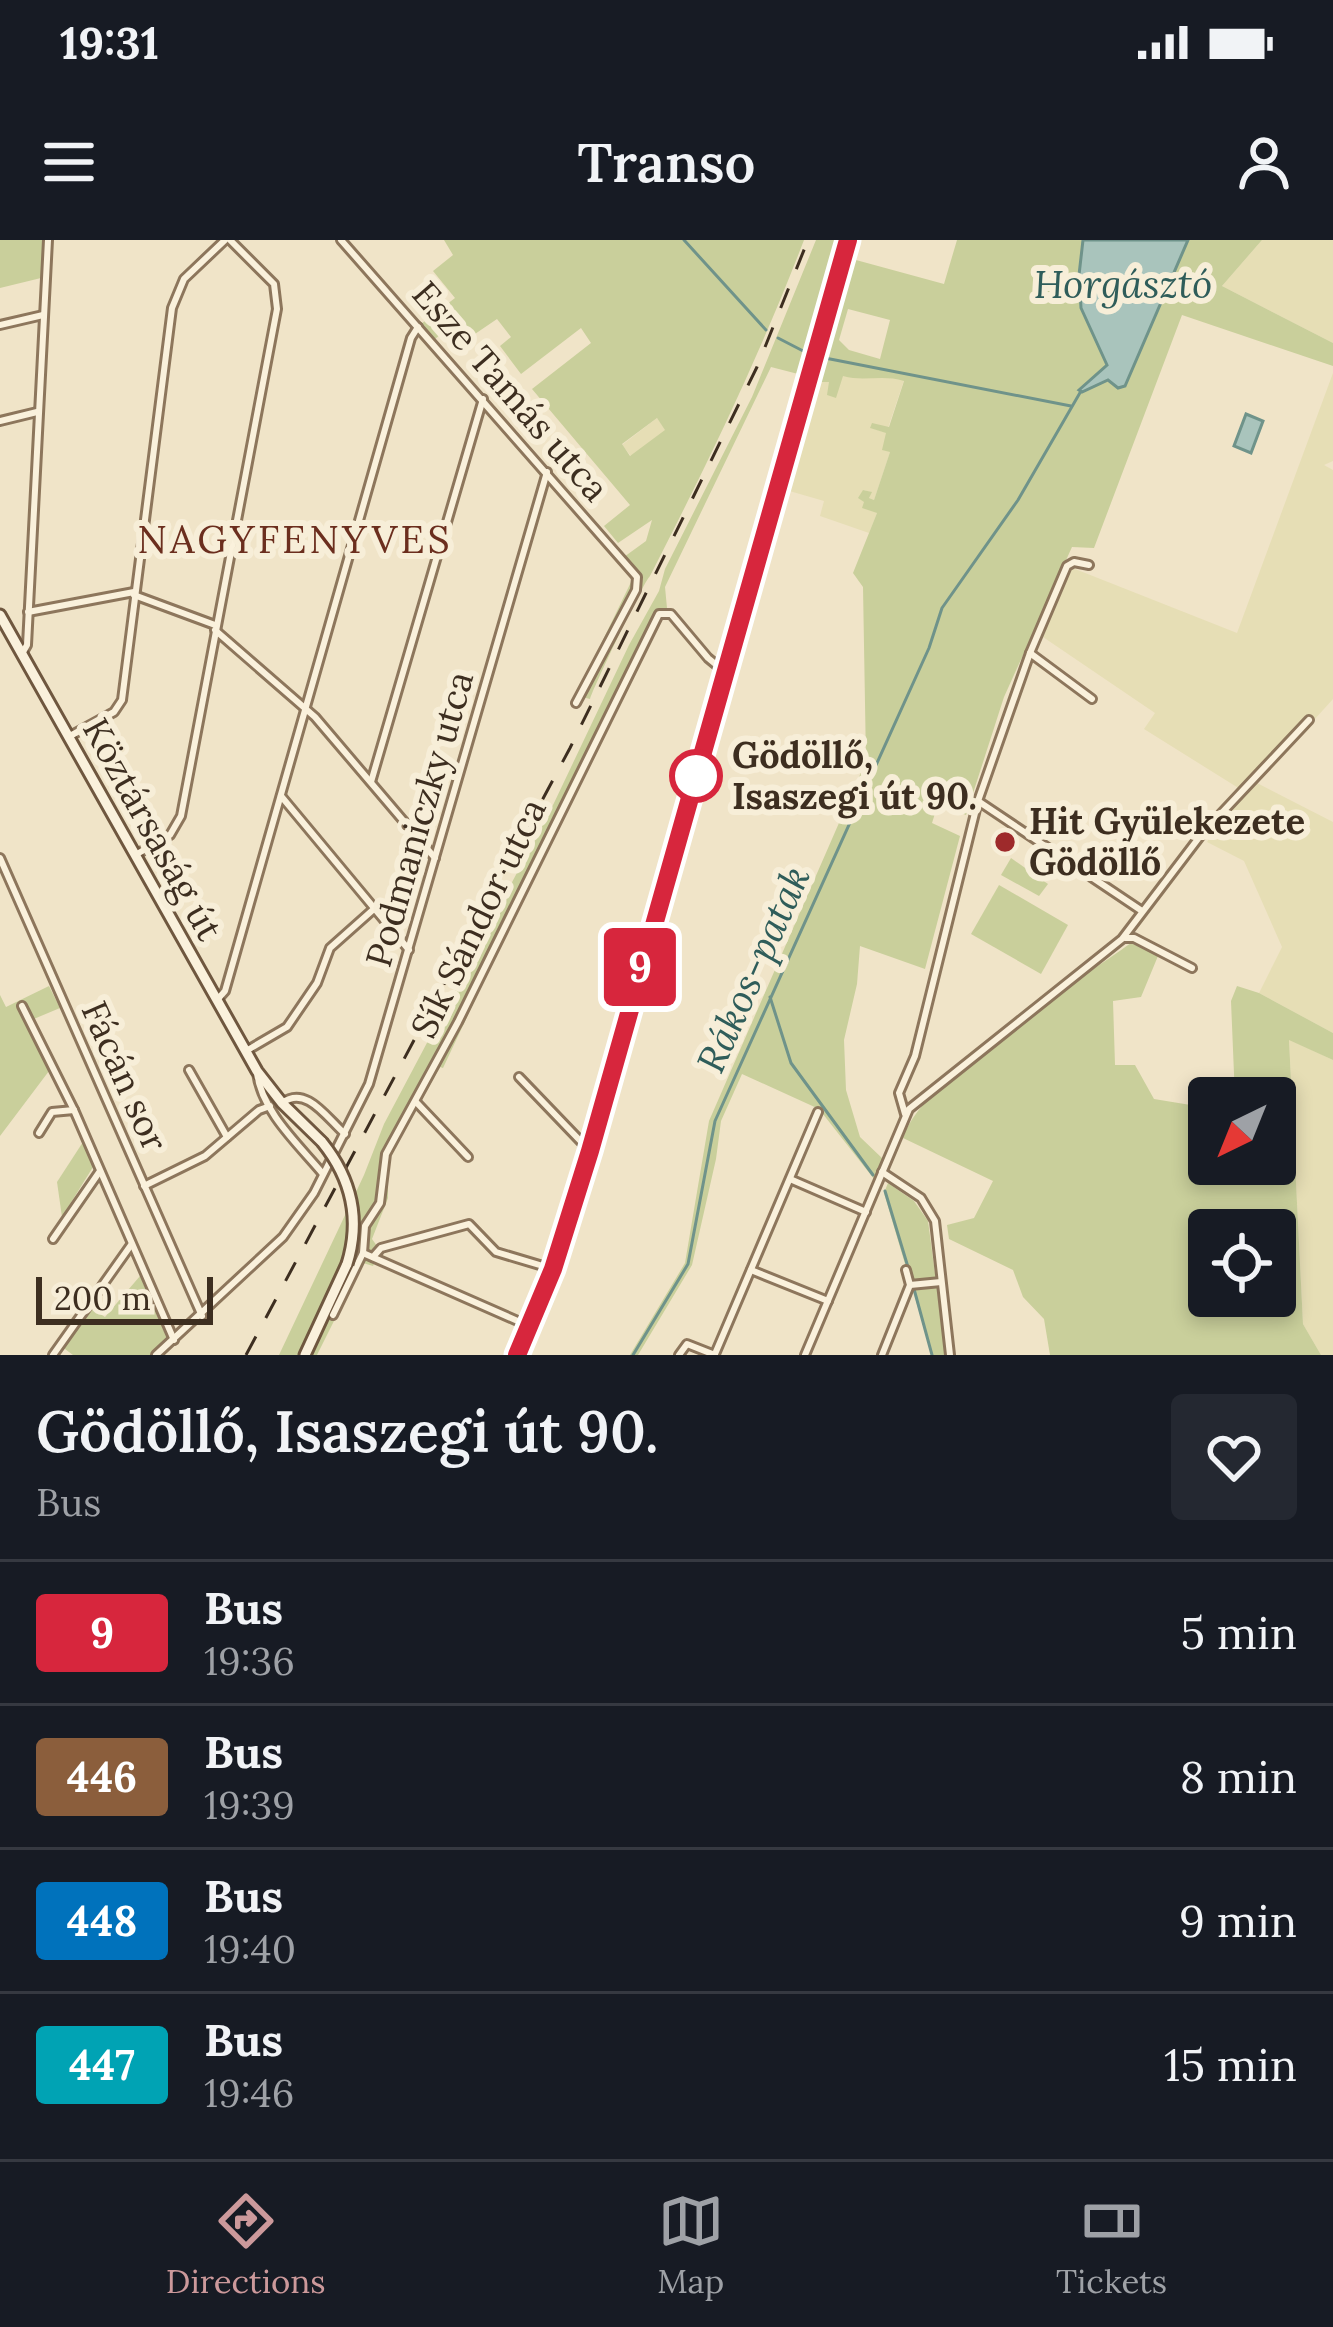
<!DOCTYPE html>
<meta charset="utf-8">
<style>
:root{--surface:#171b24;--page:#242831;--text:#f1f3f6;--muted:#9ea1a6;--line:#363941;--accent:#cc999b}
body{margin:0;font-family:Lora,serif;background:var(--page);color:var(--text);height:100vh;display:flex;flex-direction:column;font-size:45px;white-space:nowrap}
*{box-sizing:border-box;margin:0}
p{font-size:39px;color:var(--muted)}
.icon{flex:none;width:66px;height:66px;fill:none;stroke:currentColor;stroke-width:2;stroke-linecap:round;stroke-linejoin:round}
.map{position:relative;height:1115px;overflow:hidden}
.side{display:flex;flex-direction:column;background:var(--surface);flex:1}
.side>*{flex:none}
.badge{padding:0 24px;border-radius:9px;font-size:42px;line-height:78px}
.needle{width:78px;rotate:223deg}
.fabs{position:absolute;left:1188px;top:837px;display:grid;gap:24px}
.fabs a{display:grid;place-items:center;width:108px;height:108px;border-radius:12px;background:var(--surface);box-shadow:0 6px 18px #0003;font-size:60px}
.scale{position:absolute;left:36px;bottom:30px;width:177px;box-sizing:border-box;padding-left:12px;border:6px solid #3d2e20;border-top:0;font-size:33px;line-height:42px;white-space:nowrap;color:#3d2e20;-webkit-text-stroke:9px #f7eed8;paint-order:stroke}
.map>.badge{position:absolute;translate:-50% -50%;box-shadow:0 0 0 6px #fff}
.round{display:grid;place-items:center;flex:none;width:126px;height:126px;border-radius:12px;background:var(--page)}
.overview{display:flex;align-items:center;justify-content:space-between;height:204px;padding:0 36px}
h1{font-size:57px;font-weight:600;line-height:90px}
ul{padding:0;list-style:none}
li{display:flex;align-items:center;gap:36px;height:144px;padding:0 36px;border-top:3px solid var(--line)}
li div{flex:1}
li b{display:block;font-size:45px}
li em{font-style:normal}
li .badge{min-width:132px;font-weight:700;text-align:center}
.status{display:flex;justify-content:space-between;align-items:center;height:84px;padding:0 60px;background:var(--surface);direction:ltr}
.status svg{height:33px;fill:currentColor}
header{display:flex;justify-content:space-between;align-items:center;height:156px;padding:0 36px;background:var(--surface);font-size:54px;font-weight:600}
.tabs{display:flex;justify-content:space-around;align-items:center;height:168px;border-top:3px solid var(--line);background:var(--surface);font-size:33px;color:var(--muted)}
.tabs a{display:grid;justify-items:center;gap:6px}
.tabs .current{color:var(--accent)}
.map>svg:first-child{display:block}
.farmland{fill:#e6deb5}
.green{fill:#c9cf9b;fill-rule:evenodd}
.water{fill:#a9c4bc;stroke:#6f938a;stroke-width:3}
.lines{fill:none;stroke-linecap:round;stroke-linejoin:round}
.stream{stroke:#6f938a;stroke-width:3}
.minor-casing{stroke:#8d765c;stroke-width:12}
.secondary-casing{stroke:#6f573f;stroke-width:15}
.minor{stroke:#faf1dc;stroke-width:6}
.secondary{stroke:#faf1dc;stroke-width:9}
.rail{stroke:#3d2e20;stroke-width:3;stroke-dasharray:21 21;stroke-linecap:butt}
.secondary-bridge-casing{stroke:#6f573f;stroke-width:15;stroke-linecap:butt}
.secondary-bridge{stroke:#faf1dc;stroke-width:9}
.line-casing{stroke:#fff;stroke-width:27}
.line{stroke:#d7263d;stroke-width:18}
.stop-dot{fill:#fff;stroke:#d7263d;stroke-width:6}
.poi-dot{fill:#9e2a2b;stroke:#f7eed8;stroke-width:4.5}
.labels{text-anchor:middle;stroke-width:12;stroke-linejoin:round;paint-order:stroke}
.street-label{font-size:36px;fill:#3d2e20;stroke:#f7eed8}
.stop-label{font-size:36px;font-weight:bold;fill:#3d2e20;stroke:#f7eed8;text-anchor:start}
.poi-label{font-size:36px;font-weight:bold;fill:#3d2e20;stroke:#f7eed8;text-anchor:start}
.water-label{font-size:39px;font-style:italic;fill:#2f5d5a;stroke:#f7eed8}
.neighbourhood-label{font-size:39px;letter-spacing:3px;fill:#6b2e1e;stroke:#f7eed8}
</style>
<div class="status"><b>19:31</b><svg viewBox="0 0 49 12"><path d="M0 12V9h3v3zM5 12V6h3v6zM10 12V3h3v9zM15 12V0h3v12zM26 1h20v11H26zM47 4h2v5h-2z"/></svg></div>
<header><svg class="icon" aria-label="menu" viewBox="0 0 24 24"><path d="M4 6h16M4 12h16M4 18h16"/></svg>Transo<svg class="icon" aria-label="person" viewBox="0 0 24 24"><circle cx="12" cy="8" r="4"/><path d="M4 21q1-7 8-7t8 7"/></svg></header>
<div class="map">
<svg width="1333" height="1115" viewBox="0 0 1333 1115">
<rect width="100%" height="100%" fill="#f0e4c8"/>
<!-- farmland -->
<g class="farmland">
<polygon points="1262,0 1333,0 1333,103 1222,46"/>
<polygon points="838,123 905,137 888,188 871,188 887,193 890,212 874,260 869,258 871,252 863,250 865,262 877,273 869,293 820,276 824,261 786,250 815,147"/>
<polygon points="1333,133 1333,221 1324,225 1333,230 1333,459 1257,543 1333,582 1333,793 1259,753 1282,707 1244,621 1207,602 1240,549 1144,489 1155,473 1043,397 1070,327 1237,393"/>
<polygon points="657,178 666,190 631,216 622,205"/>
<polygon points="1289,799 1333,820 1333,1115 1321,1115 1303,1084"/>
</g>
<!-- green -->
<g class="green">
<polygon points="0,0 45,0 41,38 0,48"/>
<path d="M 444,0 L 804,0 C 760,115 706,227 650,336 C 643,343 596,442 590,459 L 582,457 L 577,465 L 573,462 L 632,340 L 617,322 L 646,301 L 652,280 L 618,303 L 604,286 L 630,265 L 532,149 L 591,103 L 581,88 L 521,134 L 500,106 L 511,97 L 497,79 L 472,96 L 459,80 L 435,99 L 421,84 L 455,58 L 433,31 L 453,15 ZM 657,178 L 665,190 L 630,216 L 622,204 Z"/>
<path d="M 816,0 L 860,0 L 856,20 L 944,44 L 957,0 L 1083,0 L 1079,35 L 1081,68 L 1107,125 L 1080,149 L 1108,140 L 1125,145 L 1188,0 L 1262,0 L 1222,46 L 1333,103 L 1333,126 L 1182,75 L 1094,308 L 1072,307 L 1004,457 L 966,575 L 938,564 L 932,583 L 960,596 L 925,729 L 860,706 L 857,744 L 844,800 L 846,850 L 860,897 L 883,919 L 874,939 L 819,869 L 742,834 L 721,881 L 716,919 L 692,1025 L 638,1115 L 630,1115 L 685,1023 L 709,881 L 866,521 L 863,347 L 853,333 L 877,273 L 862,268 L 864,262 L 858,258 L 863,250 L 872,252 L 869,258 L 874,260 L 890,212 L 882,210 L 886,193 L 870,188 L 872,183 L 889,187 L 904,141 C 883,134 864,142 843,136 L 836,158 L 827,155 L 829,142 L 820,142 L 815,147 L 755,341 L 759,343 L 735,429 L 716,423 L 802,135 L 771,127 L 665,347 L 667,368 L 530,643 L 443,828 L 440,827 L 394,909 L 388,923 L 388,958 L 372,999 L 377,1006 L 384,1004 L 373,1026 L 363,1023 L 317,1115 L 279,1115 L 364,935 L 384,884 L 554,563 L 629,405 L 659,351 L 665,329 L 752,157 ZM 848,69 L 890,80 L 880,119 L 849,110 L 839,100 Z"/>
<polygon points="1011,618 1048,644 1039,656 1001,635"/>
<polygon points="999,645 1068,685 1041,734 971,694"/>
<path d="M 1131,703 L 1158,716 L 1141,757 L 1113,761 L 1115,825 L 1135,825 L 1154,859 L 1209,868 L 1209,924 L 1275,924 L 1275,858 L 1235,858 L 1231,761 L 1237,746 L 1259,753 L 1333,793 L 1333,820 L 1289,800 L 1303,1084 L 1321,1115 L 1050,1115 L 1044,1079 L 1023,1057 L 1013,1030 L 949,999 L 947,985 L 974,978 L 993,941 L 903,898 C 922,838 1075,743 1131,703 ZM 1209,990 L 1275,990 L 1275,1056 L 1209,1056 Z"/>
<polygon points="49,746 60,768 29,781 52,827 0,896 0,755 6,767"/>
<polygon points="83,902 93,927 62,977 57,942"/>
<polygon points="888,943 914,961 928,981 946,1115 932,1115 884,953"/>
<polygon points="140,1036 169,1103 154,1115 73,1115 61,1106 88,1066 105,1077"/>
</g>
<!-- water -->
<g class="water">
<polygon points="1083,0 1188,0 1125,146 1118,148 1108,140 1082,152 1079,150 1107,125 1081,68 1079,35"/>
<polygon points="1246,174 1263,181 1251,213 1234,206"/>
</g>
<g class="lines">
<!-- stream -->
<g class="stream">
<polyline points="684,0 766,90"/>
<polyline points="778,98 807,113"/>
<polyline points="825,118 1071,166"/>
<polyline points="770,757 791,823 873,935"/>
<polyline points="885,951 911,1037"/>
<polyline points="914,1049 932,1115"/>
<polyline points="633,1115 688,1024 715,881 929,408 942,368 1018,260 1081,151"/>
</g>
<!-- minor casing -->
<g class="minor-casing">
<g id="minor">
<polyline points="341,0 637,337 636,350 576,463"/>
<polyline points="0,85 43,75"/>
<polyline points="0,181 37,172"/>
<polyline points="134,355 215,385"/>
<polyline points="28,372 134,352"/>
<polyline points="215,390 315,477 435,618"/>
<polyline points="23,412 27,405 48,0"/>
<polyline points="1030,413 1092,459"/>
<polyline points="70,496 114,472 122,460 172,68 184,39 225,0"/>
<polyline points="371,542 483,159"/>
<polyline points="281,556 409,710"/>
<polyline points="978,561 1142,671"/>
<polyline points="137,614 170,595 181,576 277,69 274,44 230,0"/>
<polyline points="0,618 202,1076"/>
<polyline points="1125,698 1134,698 1192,728"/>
<polyline points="217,760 225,751 411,98 418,87"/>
<polyline points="22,766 74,870 174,1100"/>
<polyline points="246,811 287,787 317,743 330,708 375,668"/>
<polyline points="189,830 227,897"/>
<path d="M 257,833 C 262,872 299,905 323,934"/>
<polyline points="519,837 590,911"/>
<polyline points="416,862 468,917"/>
<path d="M 282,863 C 306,845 326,877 345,894"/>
<polyline points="905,874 899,853 915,816 978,561 1030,413 1067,326 1074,322 1089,325"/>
<polyline points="39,893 52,872 74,870"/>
<polyline points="882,932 921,958 935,981 950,1115"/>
<polyline points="790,939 866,972"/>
<polyline points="144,946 205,916 259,870 270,866"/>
<polyline points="53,999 100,931"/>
<polyline points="363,1013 529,1086"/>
<polyline points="373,1017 381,1008 469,984 496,1012 553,1029"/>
<polyline points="751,1030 828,1061"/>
<polyline points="910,1045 941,1042"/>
<polyline points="333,1075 363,1013 365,986 380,963 386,914 458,782 659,374 671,374 708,418 725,432"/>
<polyline points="715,1114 818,872"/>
<polyline points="53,1115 131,1005"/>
<polyline points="156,1115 283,997 314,953 369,844 547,232"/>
<polyline points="679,1115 687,1104 715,1115"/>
<polyline points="805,1115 909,869 1122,699 1201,595 1309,480"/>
<polyline points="882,1115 910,1045 906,1030"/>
</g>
</g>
<!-- secondary casing -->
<g class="secondary-casing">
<g id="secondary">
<polyline points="0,375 257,831 282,863 322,902"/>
<polyline points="305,1115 347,1024"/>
<polyline points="517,1115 553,1029 590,911 848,0"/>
</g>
</g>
<!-- minor -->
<use href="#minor" class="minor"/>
<!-- secondary -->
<use href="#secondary" class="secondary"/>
<!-- rail -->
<polyline class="rail" points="246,1115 570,508 757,127 808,0"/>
<!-- secondary-bridge casing -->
<g class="secondary-bridge-casing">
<path id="secondary-bridge" d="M 322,902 C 351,938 361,979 347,1024"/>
</g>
<!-- secondary-bridge -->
<use href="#secondary-bridge" class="secondary-bridge"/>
</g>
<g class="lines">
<!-- line casing -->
<g class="line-casing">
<polyline id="line" points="517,1115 553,1029 590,911 848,0"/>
</g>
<!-- line -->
<use href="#line" class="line"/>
</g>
<!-- markers -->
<circle class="stop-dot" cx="696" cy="536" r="24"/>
<circle class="poi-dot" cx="1005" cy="602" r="12"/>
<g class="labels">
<!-- street labels -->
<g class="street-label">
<text transform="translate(511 151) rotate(49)" y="13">Esze Tamás utca</text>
<text transform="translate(419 579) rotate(-74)" y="13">Podmaniczky utca</text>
<text transform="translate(153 589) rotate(61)" y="13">Köztársaság út</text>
<text transform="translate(478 678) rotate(-64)" y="13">Sík Sándor utca</text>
<text transform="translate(125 836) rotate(66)" y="13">Fácán sor</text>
</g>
<!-- stop labels -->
<g class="stop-label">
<text x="732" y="528">Gödöllő,<tspan x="732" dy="41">Isaszegi út 90.</tspan></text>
</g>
<!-- poi labels -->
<g class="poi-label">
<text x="1029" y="594">Hit Gyülekezete<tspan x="1029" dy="41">Gödöllő</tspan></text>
</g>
<!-- water labels -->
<g class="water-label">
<text x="1123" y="58">Horgásztó</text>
<text transform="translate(753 729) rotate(-66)" y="14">Rákos-patak</text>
</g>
<!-- neighbourhood labels -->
<g class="neighbourhood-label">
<text x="295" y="313">NAGYFENYVES</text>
</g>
</g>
</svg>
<div class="fabs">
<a><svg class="needle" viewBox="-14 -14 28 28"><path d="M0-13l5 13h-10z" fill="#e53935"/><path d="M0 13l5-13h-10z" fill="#9ea1a6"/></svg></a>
<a><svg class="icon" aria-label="locate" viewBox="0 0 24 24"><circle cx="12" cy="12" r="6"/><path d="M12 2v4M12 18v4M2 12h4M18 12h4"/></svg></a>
</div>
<div class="scale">200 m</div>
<b class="badge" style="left:640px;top:727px;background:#d7263d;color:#fff">9</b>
</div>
<section class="side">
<div class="overview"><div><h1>Gödöllő, Isaszegi út 90.</h1><p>Bus</p></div><a class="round"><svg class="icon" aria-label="heart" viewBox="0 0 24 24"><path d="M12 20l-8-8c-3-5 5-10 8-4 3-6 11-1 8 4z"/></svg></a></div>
<ul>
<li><span class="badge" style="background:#d7263d;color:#fff">9</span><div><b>Bus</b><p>19:36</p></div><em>5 min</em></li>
<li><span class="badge" style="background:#8b5e3c;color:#fff">446</span><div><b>Bus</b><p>19:39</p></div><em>8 min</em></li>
<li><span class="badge" style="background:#0072bc;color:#fff">448</span><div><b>Bus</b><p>19:40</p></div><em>9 min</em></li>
<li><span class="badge" style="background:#00a3b4;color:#fff">447</span><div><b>Bus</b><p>19:46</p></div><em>15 min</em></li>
</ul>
</section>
<nav class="tabs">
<a class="current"><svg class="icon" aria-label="directions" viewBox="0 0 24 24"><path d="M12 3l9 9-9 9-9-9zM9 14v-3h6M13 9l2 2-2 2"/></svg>Directions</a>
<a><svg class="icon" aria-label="map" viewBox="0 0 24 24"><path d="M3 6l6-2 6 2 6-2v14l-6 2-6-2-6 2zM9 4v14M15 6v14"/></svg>Map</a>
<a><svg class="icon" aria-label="tickets" viewBox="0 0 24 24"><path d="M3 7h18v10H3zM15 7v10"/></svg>Tickets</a>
</nav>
